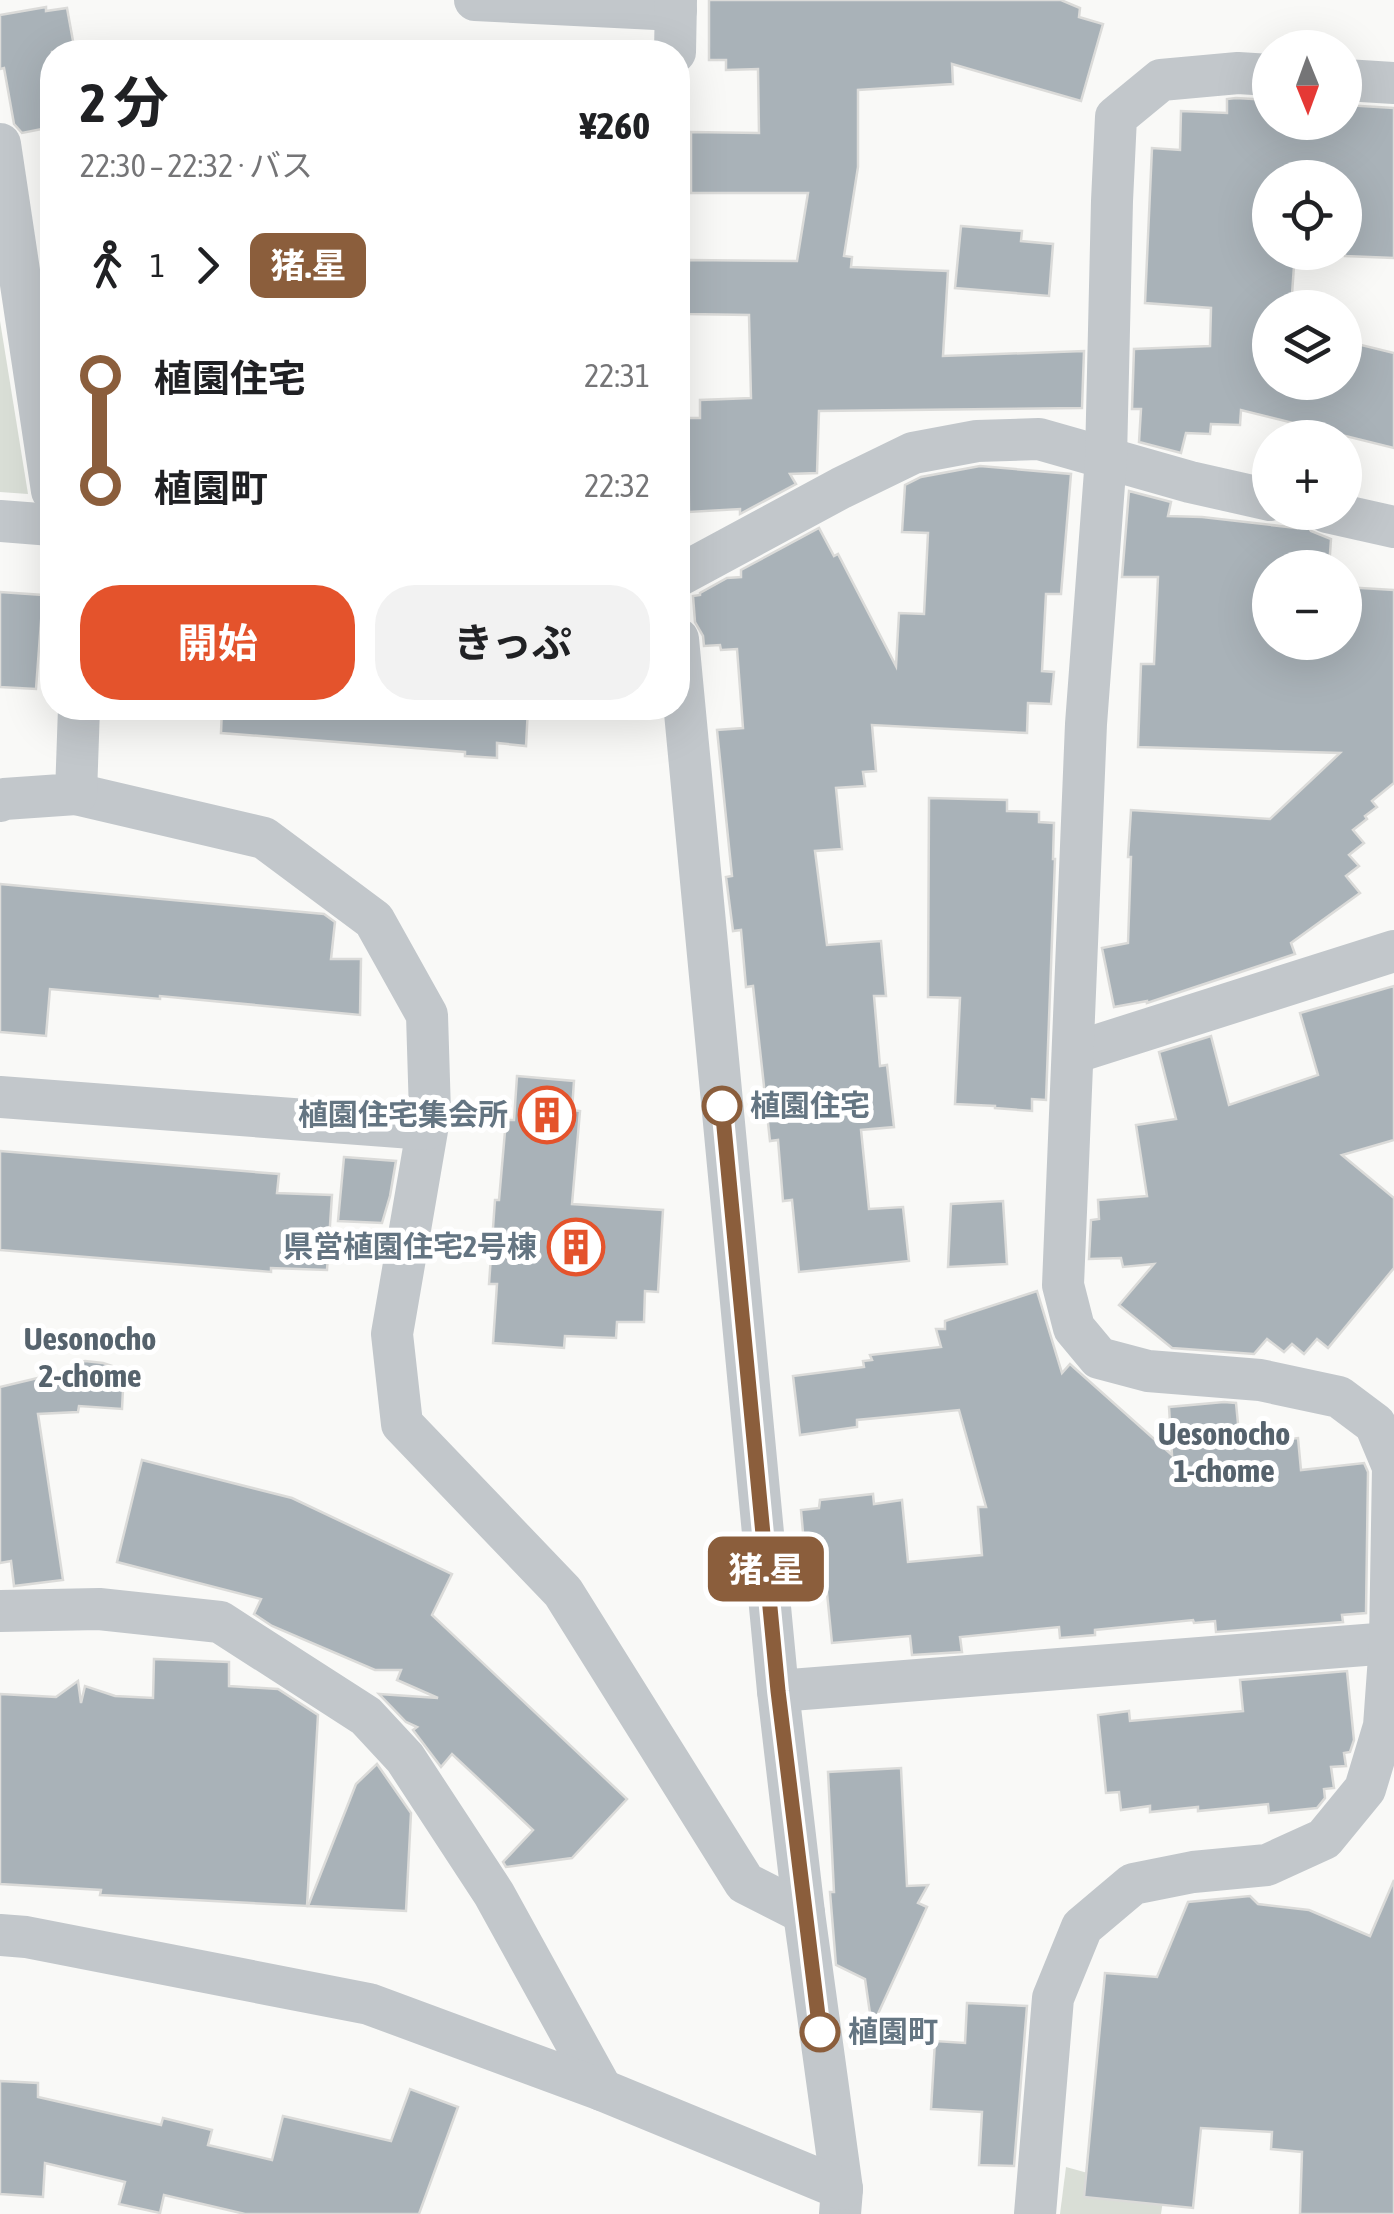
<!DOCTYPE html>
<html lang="ja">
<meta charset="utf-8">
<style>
:root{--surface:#fff;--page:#f2f2f2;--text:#202124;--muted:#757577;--accent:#e4532c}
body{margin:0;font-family:"Asap Condensed","Noto Sans JP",sans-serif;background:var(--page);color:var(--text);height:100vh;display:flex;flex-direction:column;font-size:38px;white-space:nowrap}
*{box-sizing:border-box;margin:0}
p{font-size:32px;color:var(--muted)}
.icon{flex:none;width:55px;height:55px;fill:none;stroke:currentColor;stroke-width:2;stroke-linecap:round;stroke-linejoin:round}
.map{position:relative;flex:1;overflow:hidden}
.sheet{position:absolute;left:40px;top:40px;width:650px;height:680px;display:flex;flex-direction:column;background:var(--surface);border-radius:40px;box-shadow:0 10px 40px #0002}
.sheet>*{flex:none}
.badge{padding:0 20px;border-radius:15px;font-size:35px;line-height:65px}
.needle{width:65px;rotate:179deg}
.controls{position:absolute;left:1252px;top:30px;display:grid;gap:20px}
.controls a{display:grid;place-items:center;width:110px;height:110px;border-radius:50%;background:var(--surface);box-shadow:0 10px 40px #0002;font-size:50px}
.map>.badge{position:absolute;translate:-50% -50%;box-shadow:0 0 0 5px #fff}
.legs{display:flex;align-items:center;gap:15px;height:110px;padding:0 40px;font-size:32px}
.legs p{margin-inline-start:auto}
.head{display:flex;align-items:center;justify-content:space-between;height:170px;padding:0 40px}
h1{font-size:55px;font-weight:700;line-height:75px}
.primary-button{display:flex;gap:20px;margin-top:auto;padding:20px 40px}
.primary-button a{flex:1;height:115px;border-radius:40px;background:var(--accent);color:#fff;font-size:40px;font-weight:700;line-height:115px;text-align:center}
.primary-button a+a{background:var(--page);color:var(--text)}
ul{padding:0 40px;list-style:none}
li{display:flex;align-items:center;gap:35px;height:110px;font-size:38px}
li i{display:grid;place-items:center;width:15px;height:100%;margin:0 12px;background:currentColor}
li i::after{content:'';width:25px;height:25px;margin:-12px;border:8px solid;border-radius:50%;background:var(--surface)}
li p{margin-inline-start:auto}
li:first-child i{background:linear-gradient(#0000 50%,currentColor 0)}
li:last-child i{background:linear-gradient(currentColor 50%,#0000 0)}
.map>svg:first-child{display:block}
.green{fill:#d9ded6}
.building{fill:#a9b2b8;stroke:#dbdbd9;stroke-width:2.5}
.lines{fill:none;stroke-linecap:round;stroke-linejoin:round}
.minor{stroke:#c2c7cb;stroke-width:42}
.line-1-casing{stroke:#fff;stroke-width:22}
.line-1{stroke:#8b5e3c;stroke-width:15}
.stop-1-dot{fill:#fff;stroke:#8b5e3c;stroke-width:5}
.labels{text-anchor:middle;stroke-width:10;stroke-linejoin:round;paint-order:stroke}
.stop-label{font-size:30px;font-weight:bold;fill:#647582;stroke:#fff;text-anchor:start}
.poi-label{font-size:30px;font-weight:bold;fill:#647582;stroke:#fff;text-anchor:end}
.neighbourhood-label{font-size:32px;font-weight:bold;fill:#56636d;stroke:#fff}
</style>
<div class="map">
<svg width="1394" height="2214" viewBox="0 0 1394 2214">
<rect width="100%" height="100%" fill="#f9f9f7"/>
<!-- green -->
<g class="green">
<polygon points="0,321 28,494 0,492"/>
<polygon points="1066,2167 1164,2194 1161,2214 1060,2214"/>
</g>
<!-- building -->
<g class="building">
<polygon points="709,0 1061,0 1080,8 1079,17 1103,24 1081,101 952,64 953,84 858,90 858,167 844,256 852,257 851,267 948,271 943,356 1084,351 1082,408 819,411 817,473 790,474 796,484 740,514 740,509 689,512 688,418 700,418 700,400 751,398 749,315 688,314 689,260 797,261 808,193 691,193 691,132 759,133 758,69 726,70 726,60 709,60"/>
<polygon points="46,7 46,11 67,8 75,52 52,52 52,127 22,133 14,124 4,68 0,69 0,15"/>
<polygon points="1236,98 1270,100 1270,122 1345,122 1345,105 1394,108 1394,258 1345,256 1345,178 1270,178 1270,252 1295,252 1291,308 1270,308 1270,382 1345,382 1345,341 1394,353 1394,448 1241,410 1240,425 1211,424 1210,434 1186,433 1181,453 1139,442 1141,409 1132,409 1134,349 1210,346 1211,308 1145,303 1152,148 1180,150 1181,111 1227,113 1227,99"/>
<polygon points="961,226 1022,231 1021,241 1053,244 1049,296 955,288"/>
<polygon points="980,466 1071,474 1061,594 1046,594 1042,671 1054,672 1051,704 1028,703 1027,733 872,725 876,771 863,772 865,786 836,788 842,849 815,851 827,945 881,941 886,996 874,996 880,1066 887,1065 894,1127 861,1130 869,1209 903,1207 909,1261 799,1272 792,1200 783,1201 778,1140 770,1141 753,986 746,987 741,930 733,931 726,877 732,876 717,730 743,728 737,649 721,650 720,645 704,646 703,636 695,622 693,596 700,595 700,593 727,578 741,577 741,570 819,528 834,556 838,554 896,666 899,613 924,614 928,533 902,532 905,485 921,477"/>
<polygon points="1129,491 1171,502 1168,516 1202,517 1297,528 1297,521 1304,521 1311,531 1331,539 1329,568 1270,568 1270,642 1345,642 1345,587 1394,590 1394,783 1372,801 1377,807 1365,816 1367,819 1353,830 1364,843 1349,855 1359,866 1346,876 1360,893 1291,943 1295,954 1147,1003 1147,1001 1114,1007 1102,948 1128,943 1131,857 1128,857 1131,810 1270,819 1340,753 1138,747 1141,664 1154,664 1158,577 1122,577"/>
<polygon points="0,592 43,595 36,689 0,687"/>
<polygon points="222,708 528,708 526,746 497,743 497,758 465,756 465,752 221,733"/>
<polygon points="929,798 1007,800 1007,811 1039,812 1039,822 1054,823 1053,859 1055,859 1046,1100 1032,1099 1032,1111 995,1108 995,1106 955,1104 960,998 928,997"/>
<polygon points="0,884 324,914 335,922 331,959 361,959 360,1015 160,996 160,999 50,989 46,1036 0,1032"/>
<polygon points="1394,986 1394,1140 1342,1155 1394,1198 1394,1268 1328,1348 1317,1339 1304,1354 1292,1344 1284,1352 1267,1339 1254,1354 1172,1348 1119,1305 1154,1264 1123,1267 1121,1258 1089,1259 1091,1220 1099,1219 1098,1200 1147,1196 1136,1125 1176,1119 1159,1052 1211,1036 1229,1105 1318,1075 1300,1013"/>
<polygon points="517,1076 574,1081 572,1110 580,1111 572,1204 663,1210 658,1292 645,1291 644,1322 617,1322 616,1338 565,1336 564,1348 493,1343 497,1284 489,1284 495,1200 499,1200 506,1120 514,1120"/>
<polygon points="0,1151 279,1174 277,1193 332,1195 327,1270 271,1268 271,1272 0,1250"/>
<polygon points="344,1157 396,1161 390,1196 382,1223 338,1221"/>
<polygon points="1003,1201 1007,1264 948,1267 951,1204"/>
<polygon points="1037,1291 1062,1373 1070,1364 1172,1455 1169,1407 1224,1402 1236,1403 1240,1444 1298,1438 1301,1470 1364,1463 1368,1472 1366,1613 1342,1615 1343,1622 1216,1632 1215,1621 1194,1623 1193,1620 1095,1630 1095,1635 1060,1638 1059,1627 960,1637 962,1652 912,1655 910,1636 832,1643 822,1543 804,1544 801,1510 819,1508 820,1500 873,1494 874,1504 902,1500 908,1562 982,1555 978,1507 986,1507 959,1410 857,1420 857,1427 800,1435 793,1376 864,1367 863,1361 872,1360 870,1355 941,1347 936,1329 945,1329 945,1321"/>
<polygon points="85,1361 103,1363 124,1370 122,1409 79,1406 78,1412 38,1414 63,1580 14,1586 11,1561 0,1563 0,1387 71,1370 70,1366"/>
<polygon points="142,1460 292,1498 452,1574 432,1615 627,1799 572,1858 506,1867 503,1862 533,1830 452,1754 441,1767 413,1730 417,1727 406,1722 379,1694 438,1698 397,1680 401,1670 375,1670 272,1626 254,1614 261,1599 117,1562"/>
<polygon points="154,1659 229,1662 229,1686 278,1689 318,1715 307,1906 100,1895 101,1890 0,1884 0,1694 56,1697 78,1681 81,1703 85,1686 115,1696 153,1698"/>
<polygon points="1347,1671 1354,1740 1350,1752 1344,1753 1346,1766 1331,1767 1334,1788 1324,1789 1325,1798 1317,1808 1269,1813 1268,1804 1198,1811 1198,1807 1150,1812 1150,1806 1121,1810 1119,1792 1106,1793 1098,1715 1129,1711 1130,1721 1243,1711 1240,1680"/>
<polygon points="377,1764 411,1813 406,1911 308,1906 356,1784"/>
<polygon points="901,1768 907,1886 928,1885 918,1903 927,1907 872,2027 865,1979 836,1965 830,1892 834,1892 828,1772"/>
<polygon points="1394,1880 1394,2214 1300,2214 1302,2152 1271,2149 1272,2132 1201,2128 1193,2208 1084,2197 1105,1973 1157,1977 1188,1902 1250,1896 1258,1904 1309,1910 1370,1936"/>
<polygon points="967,2003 1027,2006 1014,2166 979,2165 982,2112 931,2109 935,2041 965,2043"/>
<polygon points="0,2081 38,2083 38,2097 161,2125 163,2118 212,2130 208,2145 272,2160 283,2116 391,2141 410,2089 458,2107 419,2214 245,2214 164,2195 160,2213 119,2204 125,2182 45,2163 43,2197 0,2194"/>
</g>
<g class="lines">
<!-- minor -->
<g class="minor">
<polyline points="475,0 676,10"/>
<polyline points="675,52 676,0"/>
<polyline points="1345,80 1394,83"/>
<polyline points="0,144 52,491"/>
<polyline points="1327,512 1394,527"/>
<polyline points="0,521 52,525"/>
<polyline points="678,576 841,488 913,453 977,441 1039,439 1190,482 1270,500"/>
<polyline points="678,639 778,1691 804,1913 842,2189 840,2214"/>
<polyline points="76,794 264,838 374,920 427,1015 430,1113 392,1334 402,1424 563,1592 745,1883 804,1913"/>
<polyline points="0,801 4,799 76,794 79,708"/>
<polyline points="1073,1053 1394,951"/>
<polyline points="0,1097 426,1129"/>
<polyline points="0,1611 99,1609 220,1622 366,1716 405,1758 494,1894 602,2090"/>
<polyline points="778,1691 1390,1643"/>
<polyline points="0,1935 26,1937 369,2004 602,2090 842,2189"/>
<polyline points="1035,2214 1053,1998 1082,1927 1133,1884 1193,1872 1267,1865 1324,1839 1365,1789 1384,1726 1390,1643 1393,1467 1375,1424 1339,1397 1260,1380 1148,1371 1099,1358 1074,1328 1063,1285 1086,724 1106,458 1112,201 1116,117 1161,80 1238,73 1270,75"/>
</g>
</g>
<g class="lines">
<!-- line-1 casing -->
<g class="line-1-casing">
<polyline id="line-1" points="722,1106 778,1691 820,2032"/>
</g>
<!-- line-1 -->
<use href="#line-1" class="line-1"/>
</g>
<!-- icons -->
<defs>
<g id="building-ring" transform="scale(2.875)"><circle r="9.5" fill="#fff" stroke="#e4532c" stroke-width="1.5"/><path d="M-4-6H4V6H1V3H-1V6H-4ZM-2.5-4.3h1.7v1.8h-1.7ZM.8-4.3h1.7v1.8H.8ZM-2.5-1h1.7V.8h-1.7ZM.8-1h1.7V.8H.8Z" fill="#e4532c"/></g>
</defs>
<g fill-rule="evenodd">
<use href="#building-ring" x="547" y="1115"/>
<use href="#building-ring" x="576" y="1247"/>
</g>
<!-- markers -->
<g class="stop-1-dot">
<circle cx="722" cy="1106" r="18"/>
<circle cx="820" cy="2032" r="18"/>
</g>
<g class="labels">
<!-- stop labels -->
<g class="stop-label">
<text x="750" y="1116">植園住宅</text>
<text x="848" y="2042">植園町</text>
</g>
<!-- poi labels -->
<g class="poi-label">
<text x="508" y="1125">植園住宅集会所</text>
<text x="537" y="1257">県営植園住宅2号棟</text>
</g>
<!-- neighbourhood labels -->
<g class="neighbourhood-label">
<text x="90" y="1350">Uesonocho<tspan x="90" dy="37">2-chome</tspan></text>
<text x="1224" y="1445">Uesonocho<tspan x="1224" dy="37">1-chome</tspan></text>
</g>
</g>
</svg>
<div class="controls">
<a><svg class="needle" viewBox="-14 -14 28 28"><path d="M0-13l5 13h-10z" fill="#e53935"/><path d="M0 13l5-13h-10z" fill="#757577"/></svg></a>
<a><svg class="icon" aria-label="locate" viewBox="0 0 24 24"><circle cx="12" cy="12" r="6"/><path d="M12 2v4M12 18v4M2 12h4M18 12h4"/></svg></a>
<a><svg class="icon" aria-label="layers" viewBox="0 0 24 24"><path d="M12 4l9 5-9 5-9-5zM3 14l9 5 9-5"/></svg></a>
<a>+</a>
<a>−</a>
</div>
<b class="badge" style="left:766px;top:1569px;background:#8b5e3c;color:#fff">猪.星</b>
<section class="sheet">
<div class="head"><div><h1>2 分</h1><p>22:30 – 22:32 · バス</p></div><b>¥260</b></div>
<div class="legs"><svg class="icon" aria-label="walk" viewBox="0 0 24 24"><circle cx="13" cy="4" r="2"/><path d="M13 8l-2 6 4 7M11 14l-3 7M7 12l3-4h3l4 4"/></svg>1<svg class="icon" aria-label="forward" viewBox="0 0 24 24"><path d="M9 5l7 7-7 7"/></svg><b class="badge" style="background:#8b5e3c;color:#fff">猪.星</b></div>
<ul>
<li><i style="color:#8b5e3c"></i><b>植園住宅</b><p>22:31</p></li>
<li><i style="color:#8b5e3c"></i><b>植園町</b><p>22:32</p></li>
</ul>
<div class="primary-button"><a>開始</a><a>きっぷ</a></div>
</section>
</div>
